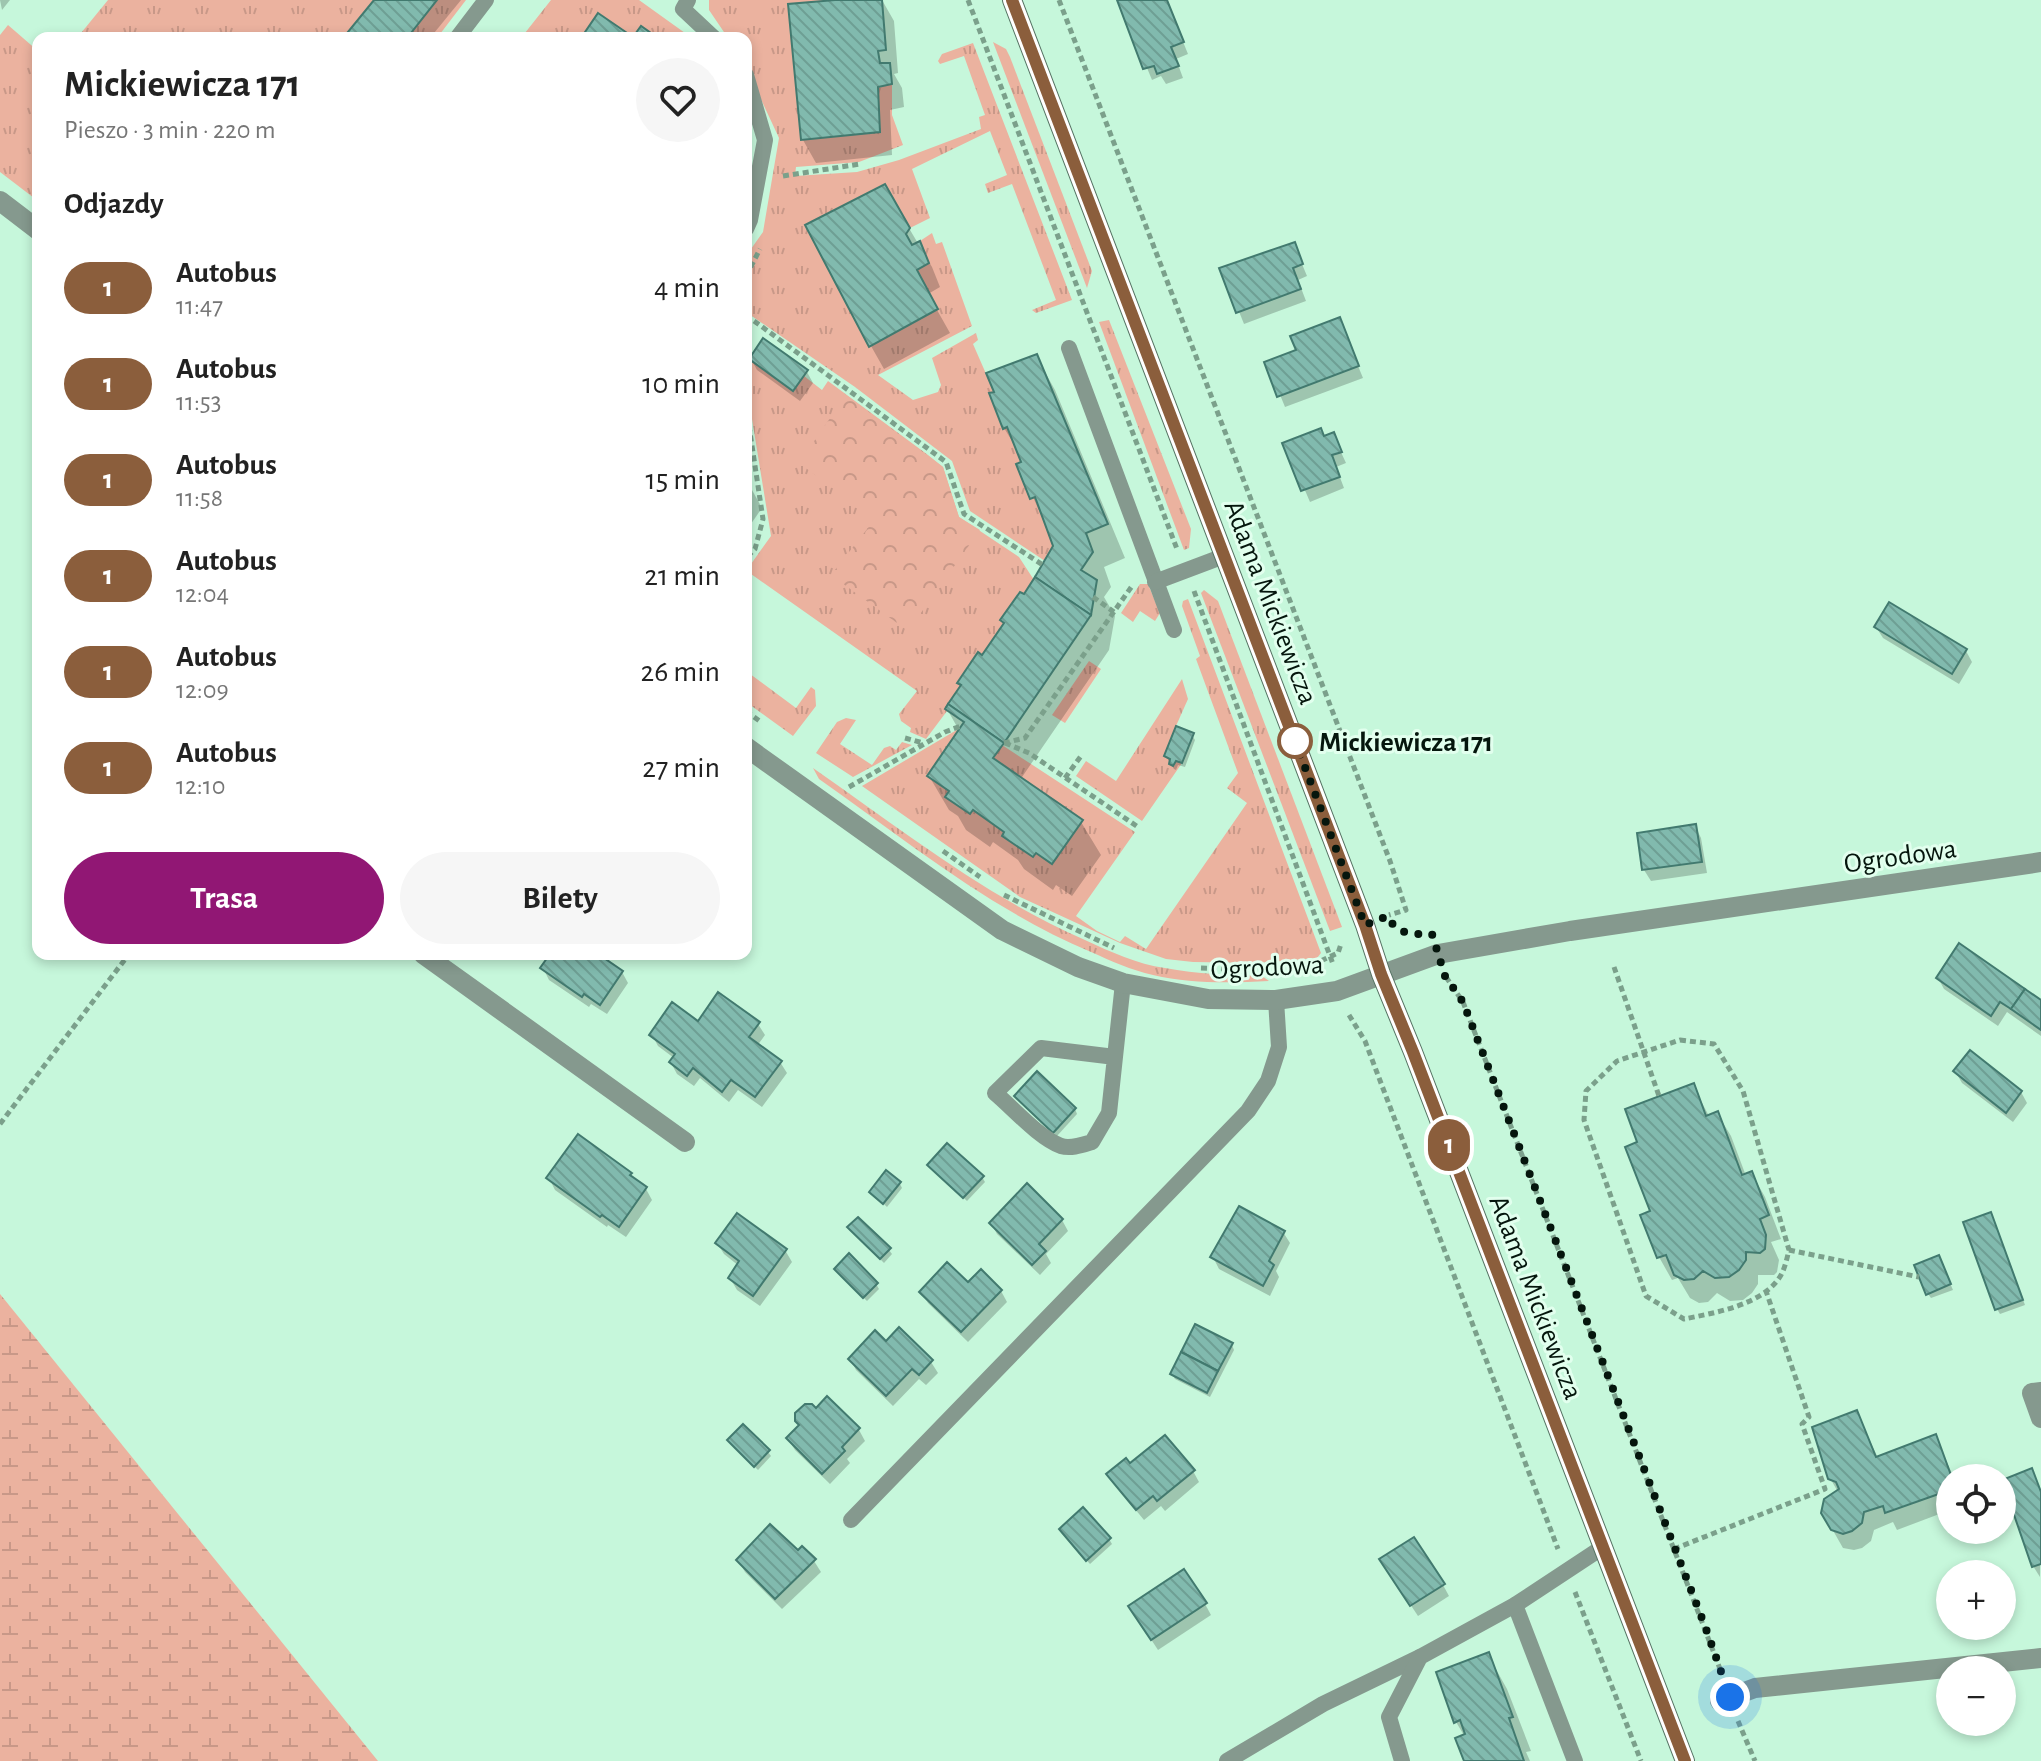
<!DOCTYPE html>
<html lang="pl">
<meta charset="utf-8">
<style>
:root{--surface:#fff;--page:#f6f6f6;--text:#222;--muted:#767676;--accent:#911774}
body{margin:0;font-family:"Alegreya Sans",sans-serif;background:var(--page);color:var(--text);height:100vh;display:flex;flex-direction:column;font-size:30px;white-space:nowrap}
*{box-sizing:border-box;margin:0}
p{font-size:26px;color:var(--muted)}
.icon{flex:none;width:44px;height:44px;fill:none;stroke:currentColor;stroke-width:2;stroke-linecap:round;stroke-linejoin:round}
.map{position:relative;flex:1;overflow:hidden}
.details{position:absolute;left:32px;top:32px;width:720px;height:928px;display:flex;flex-direction:column;background:var(--surface);border-radius:16px;box-shadow:0 4px 12px #0003}
.details>*{flex:none}
.badge{padding:0 16px;border-radius:26px;font-size:28px;line-height:52px}
.controls{position:absolute;left:1936px;top:1464px;display:grid;gap:16px}
.controls a{display:grid;place-items:center;width:80px;height:80px;border-radius:50%;background:var(--surface);box-shadow:0 4px 12px #0003;font-size:40px}
.you{position:absolute;width:40px;height:40px;margin:-20px;border:6px solid #fff;border-radius:50%;background:#1a73e8;box-shadow:0 0 0 12px #1a73e833}
.map>.badge{position:absolute;translate:-50% -50%;box-shadow:0 0 0 4px #fff}
h2{padding:0 32px;font-size:30px;line-height:72px}
.round{display:grid;place-items:center;flex:none;width:84px;height:84px;border-radius:42px;background:var(--page)}
.summary{display:flex;align-items:center;justify-content:space-between;height:136px;padding:0 32px}
h1{font-size:38px;font-weight:700;line-height:60px}
.cta{display:flex;gap:16px;margin-top:auto;padding:16px 32px}
.cta a{flex:1;height:92px;border-radius:48px;background:var(--accent);color:#fff;font-size:32px;font-weight:700;line-height:92px;text-align:center}
.cta a+a{background:var(--page);color:var(--text)}
ul{padding:0;list-style:none}
li{display:flex;align-items:center;gap:24px;height:96px;padding:0 32px}
li div{flex:1}
li b{display:block;font-size:30px}
li em{font-style:normal}
li .badge{min-width:88px;font-weight:700;text-align:center}
.map>svg:first-child{display:block}
.grass{fill:url(#grass-tufts)}
.forest{fill:url(#forest-crowns)}
.wetland{fill:url(#wetland-marsh)}
.shadow{fill:#0003}
.building{fill:url(#building-back-hatch);stroke:#427a6f;stroke-width:2}
.lines{fill:none;stroke-linecap:round;stroke-linejoin:round}
.path{stroke:#7ba08b;stroke-width:5;stroke-dasharray:6 4;stroke-linecap:butt}
.service{stroke:#85998e;stroke-width:16}
.minor{stroke:#85998e;stroke-width:20}
.secondary{stroke:#557262;stroke-width:20}
.line-casing{stroke:#fff;stroke-width:18}
.line{stroke:#8b5e3c;stroke-width:12}
.walk{stroke:#05160d;stroke-width:8;stroke-dasharray:0 14.4}
.stop-dot{fill:#fff;stroke:#8b5e3c;stroke-width:4}
.labels{text-anchor:middle;stroke-width:6;stroke-linejoin:round;paint-order:stroke}
.street-label{font-size:28px;fill:#05160d;stroke:#e2ffee}
.stop-label{font-size:28px;font-weight:bold;fill:#05160d;stroke:#e2ffee;text-anchor:start}
</style>
<div class="map">
<svg width="2041" height="1761" viewBox="0 0 2041 1761">
<defs>
<pattern id="grass-tufts" width="24" height="20" patternUnits="userSpaceOnUse" patternTransform="scale(2)"><rect width="24" height="20" fill="#ebb29f"/><path d="M3 7l-1-3M5 7V3M7 7l1-3M15 17l-1-3M17 17v-4M19 17l1-3" fill="none" stroke="#c89888"/></pattern>
<pattern id="forest-crowns" width="20" height="18" patternUnits="userSpaceOnUse" patternTransform="scale(2)"><rect width="20" height="18" fill="#ebb29f"/><path d="M2 6a3 3 0 1 1 6 0M12 15a3 3 0 1 1 6 0" fill="none" stroke="#c89888"/></pattern>
<pattern id="wetland-marsh" width="20" height="14" patternUnits="userSpaceOnUse" patternTransform="scale(2)"><rect width="20" height="14" fill="#ebb29f"/><path d="M1 5h8M5 5V1M11 12h8M15 12V8" fill="none" stroke="#c89888"/></pattern>
<pattern id="building-back-hatch" width="6" height="6" patternUnits="userSpaceOnUse" patternTransform="scale(2)"><rect width="6" height="6" fill="#81baae"/><path d="M-1 5l2 2M0 0l6 6M5-1l2 2" fill="none" stroke="#6e9f94"/></pattern>
</defs>
<rect width="100%" height="100%" fill="#c6f7db"/>
<!-- grass -->
<g class="grass">
<polygon points="108,0 466,0 437,38 77,38"/>
<polygon points="551,0 639,0 692,38 658,38 641,26 633,37 599,13 581,38 521,38"/>
<polygon points="709,0 835,0 788,5 801,140 880,132 878,87 892,84 892,115 903,145 859,162 796,167 795,176 857,172 899,160 981,129 979,117 985,115 964,56 940,64 938,61 942,54 973,43 1072,300 1036,313 1032,310 1056,300 1012,184 988,193 985,184 1007,175 990,131 912,169 930,218 910,228 884,184 805,225 869,346 938,309 917,270 920,241 932,233 936,244 942,242 972,326 878,375 913,400 938,392 941,385 932,358 976,333 978,340 973,344 994,392 989,394 1002,428 1007,427 1021,462 1030,499 1035,497 1053,546 1045,561 970,511 952,461 855,387 746,312 746,256 763,232 779,138 746,67 746,38 728,38 709,10"/>
<polygon points="8,25 38,51 38,201 0,172 0,35"/>
<polygon points="993,42 1006,49 1010,57 1092,271 1087,288"/>
<polygon points="1109,320 1191,529 1189,548 1184,550 1099,322"/>
<polygon points="746,357 793,391 804,376 822,390 828,381 928,455 943,467 959,517 1019,557 1034,580 1024,594 1019,592 1000,620 1004,623 982,655 978,652 957,682 961,685 945,709 947,711 926,739 910,732 911,728 901,721 899,714 917,691 751,574 751,564 771,536 746,382"/>
<polygon points="1140,584 1148,584 1160,613 1155,621 1140,611 1133,622 1121,613"/>
<polygon points="1204,590 1218,601 1342,927 1330,931 1201,593"/>
<polygon points="1188,599 1321,953 1317,958 1257,963 1193,962 1166,959 1120,943 1020,897 862,786 960,728 927,776 949,791 945,797 970,814 973,810 1004,832 1002,836 1033,857 1036,853 1052,864 1082,820 993,758 1002,745 1135,832 1076,916 1097,931 1120,942 1125,936 1146,949 1247,803 1227,788 1238,773 1196,659 1200,656 1182,606 1183,601"/>
<polygon points="1089,661 1101,669 1065,723 1052,715"/>
<polygon points="746,671 796,708 811,687 815,690 816,706 793,736 746,702"/>
<polygon points="1182,679 1188,699 1176,726 1169,764 1174,766 1176,761 1182,763 1142,821 1076,776 1086,761 1116,781"/>
<polygon points="846,718 856,720 840,744 872,765 884,748 890,746 896,750 902,742 912,745 853,777 816,753 837,722"/>
<path d="M 813,768 C 901,829 986,897 1085,940 C 1111,952 1137,964 1165,968 C 1197,974 1230,975 1262,976 L 1269,981 C 1230,983 1191,984 1153,975 C 1131,970 1111,961 1091,952 C 991,910 907,841 819,779 Z"/>
</g>
<!-- forest -->
<polygon class="forest" points="846,395 943,467 959,517 980,530 908,631 831,575 875,519 799,463"/>
<!-- wetland -->
<polygon class="wetland" points="0,1294 378,1761 0,1761"/>
<!-- shadow -->
<g class="shadow">
<polygon points="0,0 10,0 2,10"/>
<polygon points="376,0 461,0 430,38 345,38"/>
<polygon points="858,0 882,0 894,21 898,73 894,74 902,88 904,107 890,110 892,155 816,163 803,140"/>
<polygon points="1119,0 1166,0 1188,54 1176,59 1183,78 1166,84 1161,76 1152,80"/>
<polygon points="746,130 752,140 746,149"/>
<polygon points="884,186 932,267 940,287 928,294 950,333 884,369 871,346"/>
<polygon points="1294,245 1307,276 1298,280 1306,301 1244,324 1222,269"/>
<polygon points="1339,320 1363,378 1285,407 1267,363 1298,351"/>
<polygon points="1036,356 1055,390 1125,558 1104,567 1111,587 1104,597 1115,616 1109,650 1020,780 1081,822 1101,855 1072,896 1056,885 1053,890 1024,869 1018,860 993,842 990,847 966,830 958,816 949,810 929,776 960,732 947,709 962,687 959,683 983,658 1005,625 1002,621 1024,597 1055,547 1019,465 1023,464 1020,454 1004,428"/>
<polygon points="751,359 807,372 813,383 800,401 757,370"/>
<polygon points="1333,435 1346,463 1336,467 1344,488 1310,502 1285,444"/>
<polygon points="746,487 752,490 762,508 746,531"/>
<polygon points="1890,605 1966,651 1972,662 1959,684 1883,638 1876,627"/>
<polygon points="1192,735 1195,740 1185,767 1178,765 1176,770 1174,769 1166,756"/>
<polygon points="1695,826 1701,838 1707,873 1651,881 1644,870"/>
<polygon points="552,954 602,954 622,972 628,983 607,1014 591,1004 589,1007 549,980 543,968"/>
<polygon points="1938,978 2041,1003 2041,1036 2007,1012 1998,1026 1944,989"/>
<polygon points="698,1024 758,1024 765,1035 757,1046 780,1062 787,1073 762,1107 738,1090 729,1102 700,1078 694,1086 677,1074 671,1063 674,1058 658,1046 652,1035"/>
<polygon points="1955,1071 2021,1092 2027,1103 2013,1122 1962,1083"/>
<polygon points="1693,1086 1709,1116 1717,1113 1731,1136 1746,1176 1752,1174 1765,1197 1781,1239 1771,1242 1779,1260 1777,1272 1774,1275 1758,1275 1758,1284 1752,1293 1743,1300 1730,1301 1717,1293 1708,1302 1699,1303 1690,1298 1678,1278 1672,1280 1659,1257 1640,1143"/>
<polygon points="1020,1101 1075,1109 1077,1114 1057,1136"/>
<polygon points="930,1166 982,1177 985,1182 967,1201"/>
<polygon points="630,1174 646,1189 652,1200 626,1237 608,1225 607,1227 555,1190 549,1178"/>
<polygon points="900,1184 902,1188 887,1207 871,1192"/>
<polygon points="1993,1219 2025,1305 2000,1314 1997,1309"/>
<polygon points="1062,1220 1068,1231 1046,1254 1051,1263 1040,1275 997,1234 991,1223"/>
<polygon points="849,1228 889,1250 892,1254 884,1263"/>
<polygon points="1283,1232 1290,1243 1276,1271 1279,1277 1270,1296 1219,1269 1213,1257"/>
<polygon points="717,1243 785,1250 792,1262 760,1306 737,1290 730,1278 739,1266 724,1254"/>
<polygon points="1941,1262 1953,1290 1931,1298 1928,1294"/>
<polygon points="839,1274 876,1284 879,1289 867,1301"/>
<polygon points="1001,1291 1007,1302 968,1342 928,1303 921,1292"/>
<polygon points="886,1344 931,1362 938,1373 926,1385 919,1379 893,1406 856,1370 850,1359"/>
<polygon points="1232,1345 1234,1350 1210,1397 1175,1379 1172,1374"/>
<polygon points="827,1399 859,1430 865,1441 847,1459 850,1463 830,1484 795,1450 788,1439"/>
<polygon points="1857,1413 1878,1458 1935,1436 1954,1478 1950,1478 1950,1510 1897,1530 1893,1522 1874,1530 1871,1541 1862,1548 1854,1550 1843,1548 1823,1513 1838,1492 1830,1478"/>
<polygon points="729,1441 768,1452 771,1456 758,1470"/>
<polygon points="1130,1466 1193,1471 1199,1482 1165,1511 1161,1506 1144,1520 1115,1485"/>
<polygon points="2032,1471 2041,1490 2040,1577 2033,1566"/>
<polygon points="1064,1535 1109,1539 1112,1544 1090,1564"/>
<polygon points="738,1560 814,1561 821,1572 782,1609 745,1572"/>
<polygon points="1388,1571 1443,1585 1449,1596 1418,1616"/>
<polygon points="1205,1604 1211,1615 1158,1650 1137,1618"/>
<polygon points="1488,1655 1507,1689 1531,1751 1526,1752 1530,1761 1466,1761 1465,1737 1456,1722"/>
</g>
<!-- building -->
<g class="building">
<polygon points="374,0 437,0 407,38 343,38"/>
<polygon points="835,0 882,0 886,50 878,51 880,63 890,63 892,84 878,87 880,132 801,140 788,4"/>
<polygon points="1117,0 1167,0 1184,42 1171,47 1179,66 1157,74 1154,66 1143,69"/>
<polygon points="598,13 633,37 641,26 658,38 581,38"/>
<polygon points="885,184 910,228 906,234 912,245 920,241 929,263 917,270 938,309 869,347 805,225"/>
<polygon points="1295,242 1303,264 1293,268 1301,289 1236,313 1219,268"/>
<polygon points="1340,317 1359,366 1277,397 1264,362 1296,350 1290,336"/>
<polygon points="763,338 808,370 793,391 749,359"/>
<polygon points="1037,354 1108,524 1086,533 1093,552 1081,570 1097,580 1091,615 1035,577 1053,546 1035,497 1030,499 1016,464 1021,462 1007,427 1003,429 989,393 994,392 986,373"/>
<polygon points="1321,428 1324,436 1334,432 1342,452 1332,455 1340,477 1301,491 1282,443"/>
<polygon points="1035,577 1091,615 1004,743 948,704 961,685 957,683 978,652 982,655 1004,623 1000,620 1020,592 1024,594"/>
<polygon points="1889,602 1967,649 1952,674 1874,627"/>
<polygon points="948,704 1004,743 993,758 1083,820 1052,864 1036,853 1033,857 1002,836 1004,832 973,810 970,814 945,797 949,791 927,776 964,722 945,709"/>
<polygon points="1176,726 1194,733 1182,763 1176,761 1173,766 1169,764 1170,759 1164,756"/>
<polygon points="1696,824 1702,862 1642,870 1637,833"/>
<polygon points="1959,943 2025,989 2011,1009 2000,1002 1991,1016 1936,978"/>
<polygon points="550,954 605,954 610,957 607,960 623,971 600,1005 584,994 582,997 540,968"/>
<polygon points="2025,989 2041,1000 2041,1030 2011,1009"/>
<polygon points="718,992 760,1022 749,1037 782,1061 755,1097 731,1080 722,1092 693,1068 687,1076 669,1062 675,1054 649,1035 672,1002 698,1021"/>
<polygon points="1970,1050 2022,1091 2006,1113 1953,1071"/>
<polygon points="1037,1071 1076,1108 1053,1133 1014,1096"/>
<polygon points="1694,1083 1706,1116 1718,1111 1742,1175 1752,1171 1769,1215 1760,1219 1766,1235 1765,1249 1760,1253 1746,1252 1746,1260 1739,1270 1729,1277 1715,1278 1703,1271 1694,1279 1684,1280 1674,1275 1666,1255 1657,1258 1640,1215 1650,1211 1625,1147 1637,1142 1625,1109"/>
<polygon points="578,1134 632,1173 630,1175 647,1187 619,1227 602,1215 600,1217 546,1178"/>
<polygon points="947,1143 984,1176 963,1198 927,1165"/>
<polygon points="886,1170 901,1182 883,1204 869,1192"/>
<polygon points="1027,1183 1063,1219 1039,1244 1046,1251 1032,1265 989,1223"/>
<polygon points="1239,1206 1285,1231 1269,1261 1274,1265 1263,1286 1210,1257"/>
<polygon points="1991,1212 2023,1300 1995,1310 1963,1222"/>
<polygon points="737,1213 787,1249 753,1296 728,1278 739,1261 715,1243"/>
<polygon points="858,1217 891,1248 880,1259 847,1227"/>
<polygon points="849,1253 878,1283 863,1298 834,1269"/>
<polygon points="1939,1255 1951,1284 1926,1295 1914,1265"/>
<polygon points="947,1262 968,1282 981,1269 1002,1290 961,1332 919,1292"/>
<polygon points="1195,1324 1233,1343 1218,1371 1181,1352"/>
<polygon points="899,1327 933,1360 919,1375 912,1369 886,1396 848,1359 875,1330 886,1341"/>
<polygon points="1181,1352 1218,1371 1207,1393 1170,1374"/>
<polygon points="827,1396 860,1428 842,1447 845,1451 822,1474 786,1438 799,1425 795,1421 795,1413 805,1404 812,1404 816,1408"/>
<polygon points="1857,1410 1876,1457 1936,1434 1952,1478 1950,1478 1950,1490 1885,1513 1883,1506 1864,1512 1862,1523 1852,1531 1843,1534 1831,1530 1821,1513 1824,1499 1839,1489 1836,1482 1828,1479 1812,1427"/>
<polygon points="743,1424 770,1450 754,1467 727,1440"/>
<polygon points="1165,1435 1195,1470 1157,1501 1153,1496 1136,1510 1106,1474 1126,1458 1130,1463"/>
<polygon points="2032,1468 2041,1492 2041,1564 2032,1567 2002,1480"/>
<polygon points="1083,1507 1111,1538 1086,1561 1059,1529"/>
<polygon points="770,1524 798,1550 802,1546 816,1559 775,1599 736,1560"/>
<polygon points="1414,1537 1445,1584 1410,1606 1379,1559"/>
<polygon points="1184,1569 1207,1603 1151,1640 1128,1606"/>
<polygon points="1489,1652 1513,1717 1509,1718 1524,1761 1464,1761 1455,1738 1465,1734 1460,1720 1454,1723 1436,1672"/>
</g>
<g class="lines">
<!-- path -->
<g class="path">
<polyline points="968,0 1177,549"/>
<polyline points="1059,0 1390,861 1406,910 1389,915"/>
<polyline points="783,176 860,164"/>
<polyline points="746,276 760,249"/>
<polyline points="746,315 946,462 964,514 1043,565"/>
<polyline points="746,406 763,519 755,549 746,558"/>
<polyline points="1194,591 1333,964"/>
<polyline points="1093,597 1114,612"/>
<polyline points="746,711 761,722"/>
<polyline points="905,738 923,743"/>
<polyline points="1004,743 1025,738 1132,586"/>
<polyline points="1005,743 1029,753 1138,827"/>
<polyline points="1065,778 1081,756"/>
<polyline points="849,787 945,732 961,726"/>
<polyline points="943,851 980,877"/>
<polyline points="1004,895 1114,948"/>
<polyline points="1312,965 1338,953 1341,944"/>
<polyline points="1614,967 1659,1096"/>
<polyline points="1201,968 1227,969"/>
<polyline points="1446,977 1463,1002 1722,1674"/>
<polyline points="1349,1015 1365,1041 1558,1549"/>
<path d="M 1680,1040 L 1714,1044 L 1743,1091 L 1789,1250 C 1787,1258 1785,1268 1781,1275 C 1764,1305 1714,1313 1684,1319 L 1646,1296 L 1584,1120 L 1586,1091 L 1617,1061 Z"/>
<polyline points="0,1124 129,954"/>
<polyline points="1789,1250 1919,1277"/>
<polyline points="1674,1549 1825,1489 1802,1424 1809,1417 1766,1291"/>
<polyline points="1575,1592 1641,1761"/>
<polyline points="1738,1721 1755,1761"/>
</g>
<!-- service -->
<g class="service">
<polyline points="688,0 683,9 714,38"/>
<polyline points="457,38 486,0"/>
<polyline points="746,75 765,140 750,220 746,229"/>
<polyline points="1069,348 1174,630"/>
<polyline points="1155,582 1224,556"/>
<path d="M 1115,1057 L 1109,1113 L 1092,1142 C 1082,1145 1071,1149 1061,1146 C 1039,1138 1013,1108 995,1093 L 1041,1048 L 1115,1057 L 1123,983"/>
<polyline points="851,1520 1248,1111 1268,1081 1279,1047 1276,1000"/>
<polyline points="1515,1605 1575,1761"/>
<polyline points="1227,1761 1323,1704 1420,1657"/>
<polyline points="1402,1761 1389,1717 1420,1657 1515,1605 1603,1547"/>
</g>
<!-- minor -->
<g class="minor">
<polyline points="0,201 38,230"/>
<polyline points="746,747 1002,930 1078,967 1123,983 1208,999 1276,1000 1337,991 1438,954 1570,931 2041,862"/>
<polyline points="423,954 685,1142"/>
<polyline points="2041,1392 2032,1393 2041,1418"/>
<polyline points="1720,1701 1755,1688 2041,1658"/>
</g>
<!-- secondary -->
<polyline class="secondary" points="1012,0 1365,925 1381,974 1413,1052 1685,1761"/>
</g>
<g class="lines">
<!-- line casing -->
<g class="line-casing">
<polyline id="line" points="1012,0 1365,925 1381,974 1413,1052 1685,1761"/>
</g>
<!-- line -->
<use href="#line" class="line"/>
<!-- walk -->
<path class="walk" d="M 1295,741 L 1365,925 L 1388,916 C 1396,935 1412,934 1432,934 L 1445,976 L 1463,1002 L 1705,1626 L 1730,1697"/>
</g>
<!-- markers -->
<circle class="stop-dot" cx="1295" cy="741" r="16"/>
<g class="labels">
<!-- street labels -->
<g class="street-label">
<text transform="translate(1272 602) rotate(69)" y="10">Adama Mickiewicza</text>
<text transform="translate(1900 855) rotate(-8)" y="10">Ogrodowa</text>
<text transform="translate(1267 966) rotate(-3)" y="10">Ogrodowa</text>
<text transform="translate(1537 1297) rotate(69)" y="10">Adama Mickiewicza</text>
</g>
<!-- stop labels -->
<g class="stop-label">
<text x="1319" y="751">Mickiewicza 171</text>
</g>
</g>
</svg>
<div class="controls">
<a><svg class="icon" aria-label="locate" viewBox="0 0 24 24"><circle cx="12" cy="12" r="6"/><path d="M12 2v4M12 18v4M2 12h4M18 12h4"/></svg></a>
<a>+</a>
<a>−</a>
</div>
<div class="you" style="left:1730px;top:1697px"></div>
<b class="badge" style="left:1449px;top:1145px;background:#8b5e3c;color:#fff">1</b>
<section class="details">
<div class="summary"><div><h1>Mickiewicza 171</h1><p>Pieszo · 3 min · 220 m</p></div><a class="round"><svg class="icon" aria-label="heart" viewBox="0 0 24 24"><path d="M12 20l-8-8c-3-5 5-10 8-4 3-6 11-1 8 4z"/></svg></a></div>
<h2>Odjazdy</h2>
<ul>
<li><span class="badge" style="background:#8b5e3c;color:#fff">1</span><div><b>Autobus</b><p>11:47</p></div><em>4 min</em></li>
<li><span class="badge" style="background:#8b5e3c;color:#fff">1</span><div><b>Autobus</b><p>11:53</p></div><em>10 min</em></li>
<li><span class="badge" style="background:#8b5e3c;color:#fff">1</span><div><b>Autobus</b><p>11:58</p></div><em>15 min</em></li>
<li><span class="badge" style="background:#8b5e3c;color:#fff">1</span><div><b>Autobus</b><p>12:04</p></div><em>21 min</em></li>
<li><span class="badge" style="background:#8b5e3c;color:#fff">1</span><div><b>Autobus</b><p>12:09</p></div><em>26 min</em></li>
<li><span class="badge" style="background:#8b5e3c;color:#fff">1</span><div><b>Autobus</b><p>12:10</p></div><em>27 min</em></li>
</ul>
<div class="cta"><a>Trasa</a><a>Bilety</a></div>
</section>
</div>
